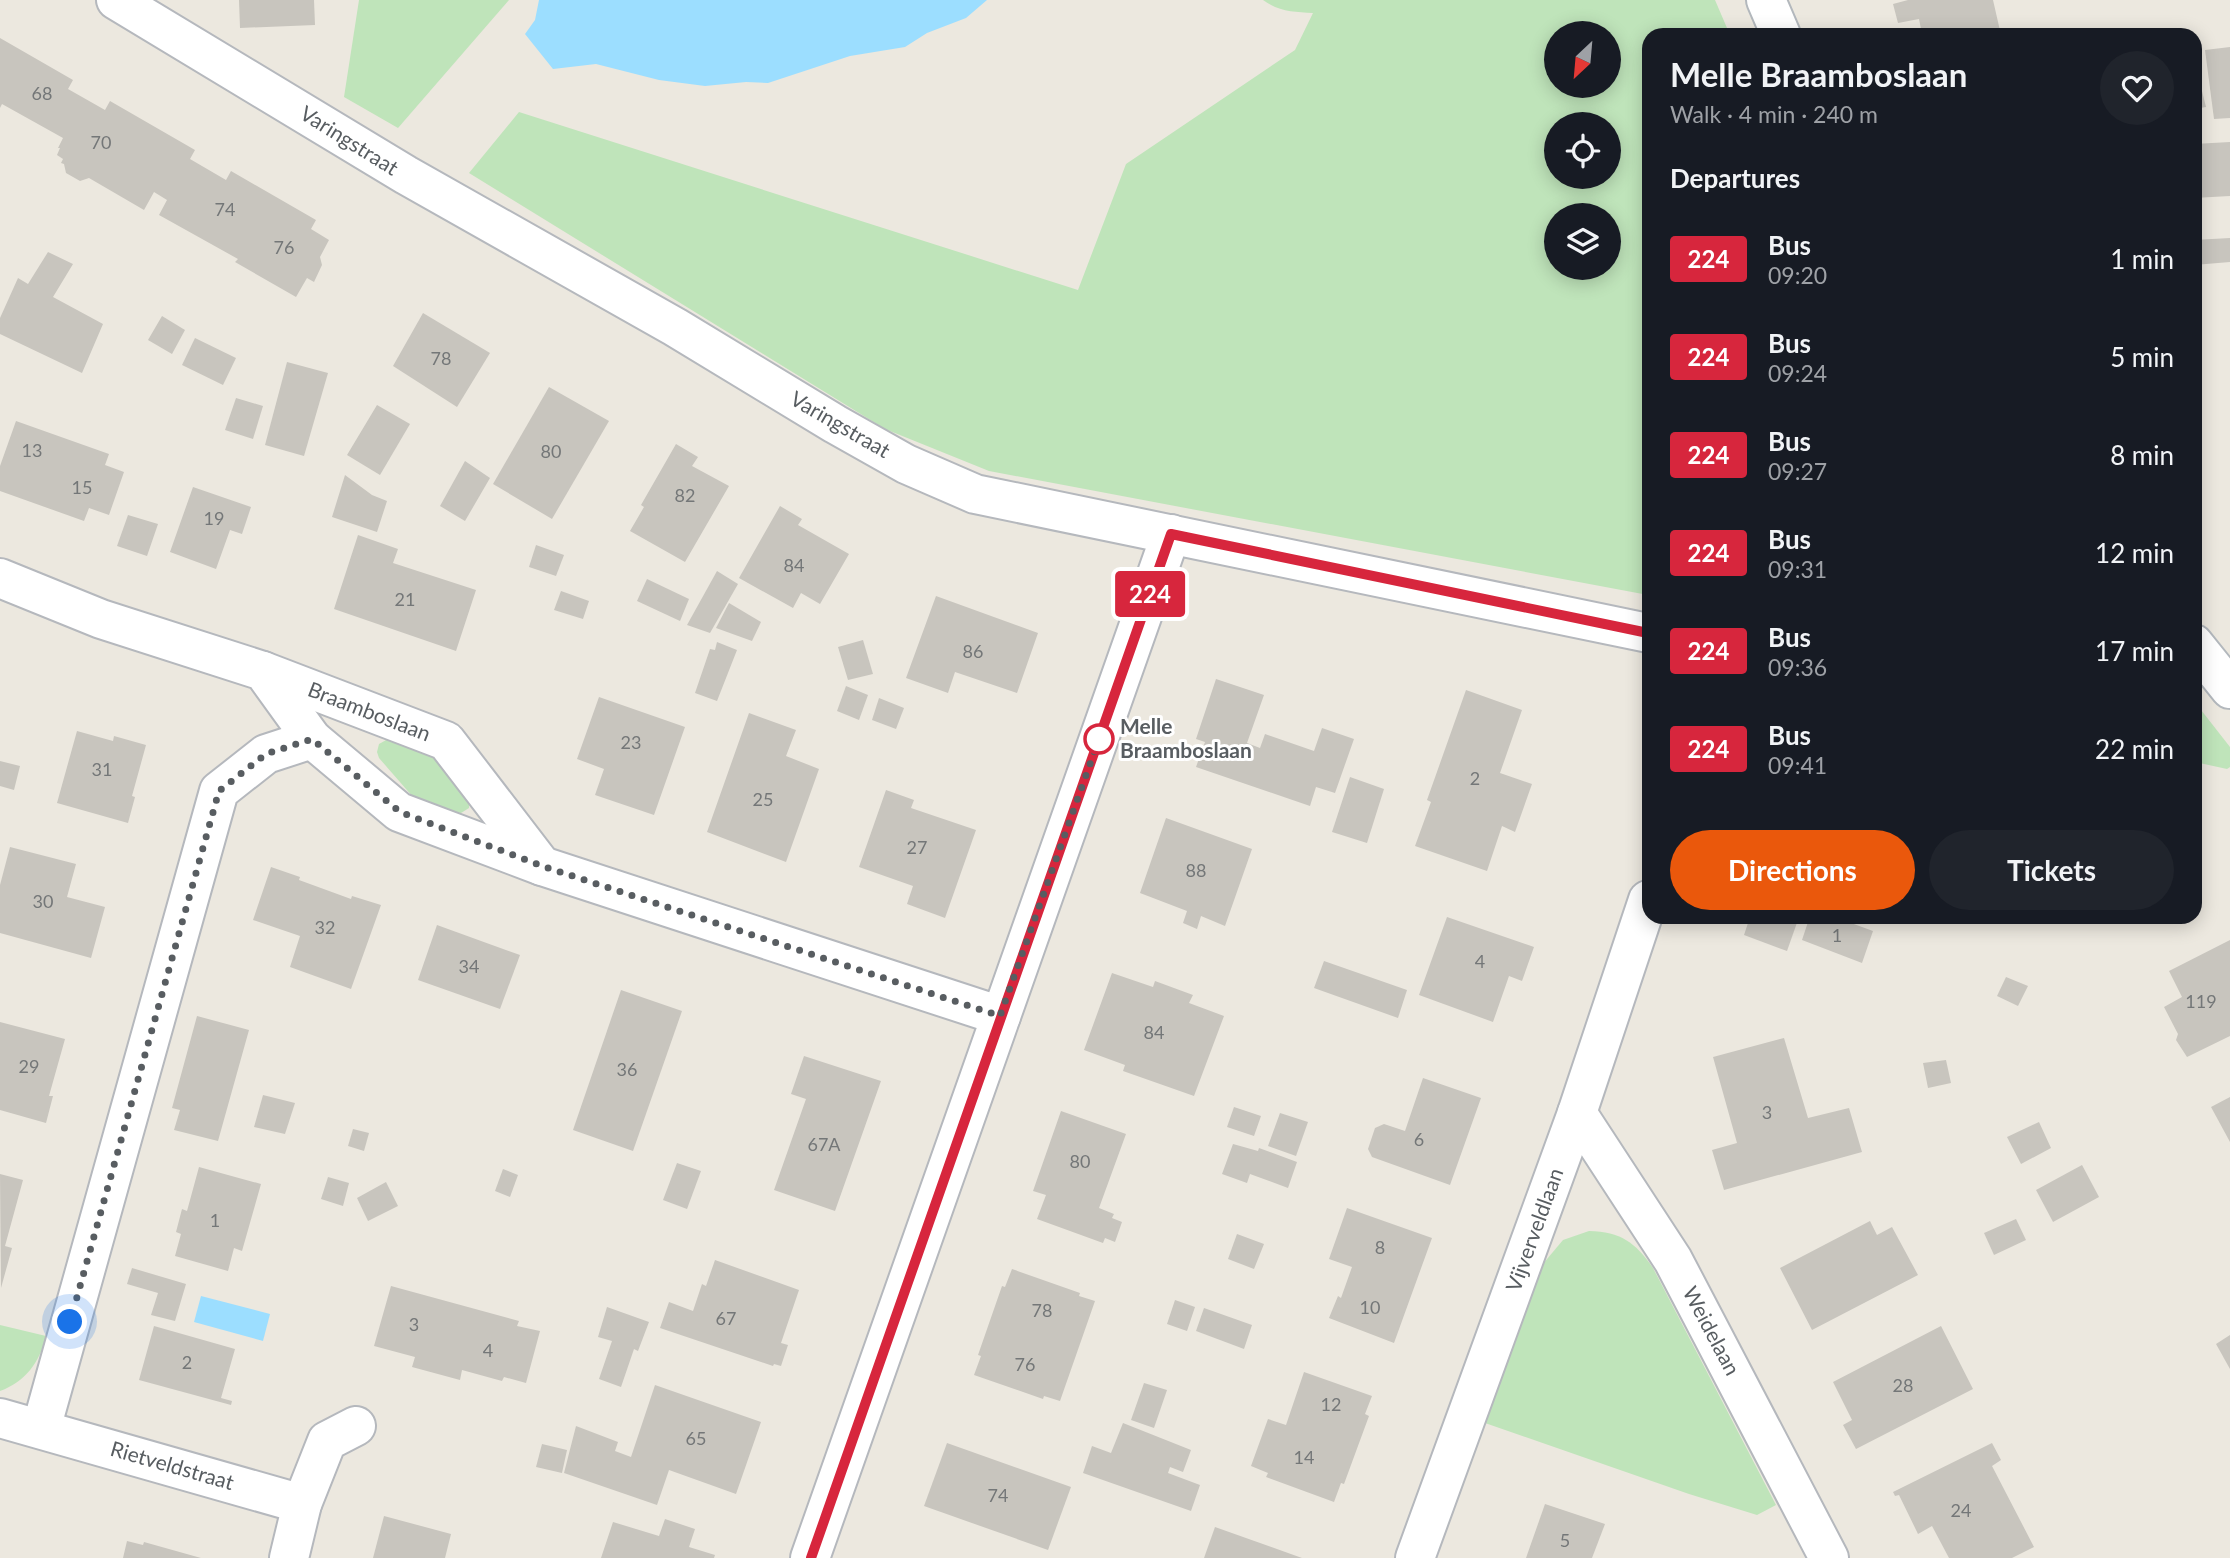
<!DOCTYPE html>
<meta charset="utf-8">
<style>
:root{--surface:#171b24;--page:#20242c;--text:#f1f3f6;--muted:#9ea1a6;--accent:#ea580c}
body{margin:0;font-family:Lato,sans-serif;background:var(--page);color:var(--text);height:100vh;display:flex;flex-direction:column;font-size:26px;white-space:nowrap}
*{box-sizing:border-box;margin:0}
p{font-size:23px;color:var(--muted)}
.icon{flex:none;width:38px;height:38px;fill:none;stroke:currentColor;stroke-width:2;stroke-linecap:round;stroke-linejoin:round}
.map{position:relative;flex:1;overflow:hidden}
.panel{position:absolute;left:1642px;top:28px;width:560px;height:896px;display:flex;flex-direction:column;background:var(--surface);border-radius:21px;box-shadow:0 4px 18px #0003}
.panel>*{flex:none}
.badge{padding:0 14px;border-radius:5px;font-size:24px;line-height:46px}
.needle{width:46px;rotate:206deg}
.buttons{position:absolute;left:1544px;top:21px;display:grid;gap:14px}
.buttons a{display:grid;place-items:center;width:77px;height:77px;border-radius:50%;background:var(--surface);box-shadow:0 4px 18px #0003;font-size:35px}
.you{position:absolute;width:35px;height:35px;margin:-18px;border:5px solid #fff;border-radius:50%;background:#1a73e8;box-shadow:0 0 0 10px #1a73e833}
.map>.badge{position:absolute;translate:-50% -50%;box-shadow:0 0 0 4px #fff}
h2{padding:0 28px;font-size:26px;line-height:63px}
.round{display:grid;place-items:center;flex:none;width:74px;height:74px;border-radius:37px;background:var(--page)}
.overview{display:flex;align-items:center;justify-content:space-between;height:119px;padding:0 28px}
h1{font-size:33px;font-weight:700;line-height:52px}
.primary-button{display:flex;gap:14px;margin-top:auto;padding:14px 28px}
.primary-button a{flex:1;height:80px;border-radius:42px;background:var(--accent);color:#fff;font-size:28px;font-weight:700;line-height:80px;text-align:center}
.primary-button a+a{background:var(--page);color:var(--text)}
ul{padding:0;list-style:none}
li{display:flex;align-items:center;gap:21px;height:98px;padding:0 28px}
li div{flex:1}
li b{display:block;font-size:26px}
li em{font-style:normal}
li .badge{min-width:77px;font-weight:700;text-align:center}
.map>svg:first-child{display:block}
.green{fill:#bfe4ba;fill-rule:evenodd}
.water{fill:#9cdeff}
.building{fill:#c8c5be}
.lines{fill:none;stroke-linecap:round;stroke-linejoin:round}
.street-casing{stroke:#b5b8bd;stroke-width:42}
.secondary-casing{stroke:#b3b8bd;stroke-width:42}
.street{stroke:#fff;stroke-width:38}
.secondary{stroke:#fff;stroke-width:38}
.line-casing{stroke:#fff;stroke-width:16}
.line{stroke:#d7263d;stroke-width:10}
.walk{stroke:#585d61;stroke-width:7;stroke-dasharray:0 12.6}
.stop-dot{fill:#fff;stroke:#d7263d;stroke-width:3.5}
.labels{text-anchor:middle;stroke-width:6;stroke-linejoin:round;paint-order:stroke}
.number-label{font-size:18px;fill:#747778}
.street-label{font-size:21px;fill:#585d61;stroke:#fff}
.stop-label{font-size:21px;font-weight:bold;fill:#585d61;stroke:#fff;text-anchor:start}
</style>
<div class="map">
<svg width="2230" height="1558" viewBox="0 0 2230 1558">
<rect width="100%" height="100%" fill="#ece8df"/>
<!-- green -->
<g class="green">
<polygon points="359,0 509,0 398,128 344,97"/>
<path d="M 1263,0 L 1715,0 L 1730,35 L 1648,35 L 1648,595 L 989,471 L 885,429 L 469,173 L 519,112 L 1078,290 L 1126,164 L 1295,50 L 1313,13 C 1294,12 1279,12 1263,0 ZM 1556,33 L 1608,33 L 1608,86 L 1556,86 ZM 1556,124 L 1608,124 L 1608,177 L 1556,177 ZM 1608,215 L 1608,268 L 1556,268 L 1556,215 Z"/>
<polygon points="2194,701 2230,747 2230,767 2227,769 2195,762"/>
<polygon points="388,739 432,754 469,799 469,808 461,813 454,812 413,797 379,758 377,752 379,744"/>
<path d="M 1589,1231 C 1621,1232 1635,1242 1653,1268 L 1776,1505 L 1757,1515 L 1689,1494 L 1485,1423 L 1542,1265 L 1563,1240 Z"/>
<path d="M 0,1325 L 46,1336 C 40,1362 25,1382 0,1391 Z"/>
</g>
<!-- water -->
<g class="water">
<polygon points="539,0 987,0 966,18 927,33 905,47 850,56 768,83 746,82 705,86 659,80 596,64 553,69 525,34 535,20"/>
<polygon points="201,1296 270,1314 263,1341 194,1322"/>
</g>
<!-- building -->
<g class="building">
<polygon points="239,0 314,0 315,25 240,28"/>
<polygon points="1908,0 1993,0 2001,35 1948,35 1947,29 1922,34 1919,19 1898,23 1893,4"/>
<polygon points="0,38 73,80 68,89 105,110 110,101 195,150 190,159 226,180 231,171 316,220 311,229 329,240 320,257 322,265 314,282 307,278 296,297 235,262 238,259 159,215 167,200 154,192 144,210 89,178 80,181 66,173 64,164 61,163 63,159 57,155 60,148 58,148 63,138 2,104 0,108"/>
<polygon points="2230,47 2230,118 2214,119 2205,50"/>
<polygon points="2194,59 2206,107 2194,109"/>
<polygon points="2230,142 2230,196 2194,198 2194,144"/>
<polygon points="2230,238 2230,262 2194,265 2194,240"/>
<polygon points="48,252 73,264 53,297 103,324 82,373 0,334 0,318 18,278 28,284"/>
<polygon points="423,313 490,353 457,407 393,366"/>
<polygon points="162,316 185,330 172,354 148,340"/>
<polygon points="195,338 236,358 223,385 182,365"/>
<polygon points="287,362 328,373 304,456 265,445"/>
<polygon points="549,387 609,421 552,519 493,484"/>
<polygon points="236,398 263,406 253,439 225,430"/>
<polygon points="377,405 410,424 380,475 347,455"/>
<polygon points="16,421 109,454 105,465 124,472 109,515 89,508 84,521 0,491 0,466"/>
<polygon points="676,444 698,457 692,466 729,486 685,562 630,531 644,507 641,505"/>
<polygon points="465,461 490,478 465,521 440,506"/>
<polygon points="345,475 372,495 387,501 377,532 332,517"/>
<polygon points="193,487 251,507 242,534 230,530 216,569 170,552"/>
<polygon points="780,506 802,519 798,525 849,554 820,604 801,593 793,608 739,578"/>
<polygon points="128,515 158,524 147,556 117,546"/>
<polygon points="358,535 398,549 393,563 476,590 456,651 334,609"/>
<polygon points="536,545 564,555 556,576 529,567"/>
<polygon points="717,571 738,584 710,633 687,625"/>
<polygon points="647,579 689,599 680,621 637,601"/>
<polygon points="561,591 589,601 583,619 554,610"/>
<polygon points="936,596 1038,633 1017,693 955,672 948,693 906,678"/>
<polygon points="729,603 761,622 752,641 716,628"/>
<polygon points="863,640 873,674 848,680 838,647"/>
<polygon points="717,642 737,650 717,701 695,693 710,649 715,650"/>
<polygon points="1216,679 1264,695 1247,743 1260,748 1265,734 1314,751 1322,728 1354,739 1335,793 1316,787 1310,806 1196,767 1205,742 1196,739"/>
<polygon points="846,686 868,695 859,720 837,711"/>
<polygon points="1466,690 1522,710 1500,773 1532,784 1515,832 1502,826 1487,871 1415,846 1431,802 1427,800"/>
<polygon points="599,697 685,727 654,815 595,795 604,769 577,759"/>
<polygon points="879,698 904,708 896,729 872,720"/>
<polygon points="749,713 796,730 786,756 819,769 786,862 707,832"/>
<polygon points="77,731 113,741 114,736 146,745 132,796 135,797 128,823 57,803"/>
<polygon points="0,761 20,766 14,790 0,786"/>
<polygon points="1350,777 1384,789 1367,843 1332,832"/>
<polygon points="886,790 914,800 911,808 976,830 945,918 907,904 913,886 859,867"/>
<polygon points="1166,818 1252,849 1225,926 1201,916 1197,929 1183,923 1187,911 1140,893"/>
<polygon points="10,847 76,864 67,897 105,907 91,958 0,933 0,885"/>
<polygon points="271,867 300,877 299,880 351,899 352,896 381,905 351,989 290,967 300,936 253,920"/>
<polygon points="1447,917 1534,947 1522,981 1509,976 1493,1022 1419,995"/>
<polygon points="1750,917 1799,917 1787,951 1744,935"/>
<polygon points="1803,917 1853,917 1851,923 1873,931 1862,963 1802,940 1809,919"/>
<polygon points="437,925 520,955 500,1009 418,980"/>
<polygon points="2230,940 2230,1036 2187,1057 2176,1040 2178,1034 2164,1007 2182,997 2169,971"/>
<polygon points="1324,961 1407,990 1398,1018 1314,988"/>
<polygon points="1112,973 1153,987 1155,981 1193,995 1189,1003 1224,1016 1194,1096 1123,1071 1125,1065 1084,1050"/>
<polygon points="2006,977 2028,986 2018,1006 1997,996"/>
<polygon points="621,990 682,1011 633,1151 573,1130"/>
<polygon points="197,1016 249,1030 218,1141 174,1130 180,1110 172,1108"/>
<polygon points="0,1022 65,1039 49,1096 53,1096 46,1123 0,1110"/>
<polygon points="1784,1038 1808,1118 1849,1108 1862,1152 1724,1190 1712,1150 1737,1143 1713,1057"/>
<polygon points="804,1056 881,1081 835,1211 774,1190 806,1099 791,1094"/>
<polygon points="1946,1060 1951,1083 1928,1088 1923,1063"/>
<polygon points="1423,1078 1481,1098 1450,1185 1372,1157 1368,1149 1375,1128 1384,1124 1405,1131"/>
<polygon points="263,1095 295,1103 285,1134 254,1127"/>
<polygon points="2230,1097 2230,1142 2211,1107"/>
<polygon points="1234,1107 1261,1116 1254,1136 1227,1127"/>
<polygon points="1061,1111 1126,1134 1099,1208 1114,1214 1112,1218 1122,1222 1115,1242 1105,1238 1103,1243 1037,1219 1046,1195 1033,1191"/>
<polygon points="1280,1113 1308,1122 1296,1156 1268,1146"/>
<polygon points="2039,1122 2051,1148 2021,1164 2007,1137"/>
<polygon points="353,1129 369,1133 364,1151 348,1146"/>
<polygon points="1233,1144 1258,1151 1259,1148 1297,1162 1288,1188 1250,1174 1247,1183 1222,1174"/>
<polygon points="677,1163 701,1171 687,1209 663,1200"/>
<polygon points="2082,1165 2099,1197 2053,1222 2036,1190"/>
<polygon points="199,1167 261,1184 242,1251 234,1248 228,1271 175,1256 181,1234 176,1232 182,1209 187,1211"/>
<polygon points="503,1169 518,1175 510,1197 495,1191"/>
<polygon points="0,1174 23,1180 5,1246 12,1248 1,1288"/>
<polygon points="328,1177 349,1183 343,1206 321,1199"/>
<polygon points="386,1182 398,1206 368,1221 357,1198"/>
<polygon points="1347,1208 1432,1238 1394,1343 1329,1318 1338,1296 1341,1298 1352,1267 1329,1259"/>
<polygon points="2016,1219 2026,1240 1994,1255 1984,1233"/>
<polygon points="1870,1221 1877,1235 1892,1227 1918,1275 1812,1330 1780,1268"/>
<polygon points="1237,1234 1264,1244 1254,1269 1228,1259"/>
<polygon points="715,1260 799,1290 781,1343 788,1345 781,1366 774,1364 773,1366 660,1328 669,1302 693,1311 702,1284 706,1286"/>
<polygon points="132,1268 186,1284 175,1321 151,1315 158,1293 127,1284"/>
<polygon points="1012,1269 1080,1293 1079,1296 1095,1301 1060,1401 1044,1396 1043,1399 974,1375 981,1356 978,1355 1002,1286 1005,1287"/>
<polygon points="391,1286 519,1321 517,1326 540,1331 526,1383 504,1377 502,1381 462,1370 460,1380 412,1367 415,1357 374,1346"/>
<polygon points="1175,1300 1195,1307 1187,1331 1167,1324"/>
<polygon points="607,1307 649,1322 638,1351 634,1349 621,1387 599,1379 612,1341 598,1337"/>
<polygon points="1204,1308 1252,1325 1244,1349 1196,1331"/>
<polygon points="154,1326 235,1349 221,1398 232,1401 231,1405 139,1380"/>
<polygon points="1941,1326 1973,1389 1856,1449 1843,1425 1852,1420 1833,1382"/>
<polygon points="2230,1335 2230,1369 2216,1344"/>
<polygon points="1304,1372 1372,1396 1365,1414 1369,1416 1344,1484 1341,1483 1334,1502 1266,1477 1268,1473 1251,1466 1268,1419 1286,1425"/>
<polygon points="1144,1383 1167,1390 1154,1428 1131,1420"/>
<polygon points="655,1385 761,1422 736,1494 669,1470 657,1505 564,1473 576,1426 618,1442 615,1451 631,1457"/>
<polygon points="1123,1423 1191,1450 1183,1472 1170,1467 1168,1473 1200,1485 1191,1511 1083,1473 1092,1446 1111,1453"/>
<polygon points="947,1443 1071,1487 1048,1550 924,1506"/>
<polygon points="1992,1443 2001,1460 1992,1466 2034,1547 2012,1558 1949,1558 1932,1526 1918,1534 1899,1495 1895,1496 1893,1492"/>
<polygon points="542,1444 567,1450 562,1473 536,1467"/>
<polygon points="1545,1504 1605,1524 1592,1558 1526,1558"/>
<polygon points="384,1516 451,1534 445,1558 373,1558"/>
<polygon points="665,1519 695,1529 689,1547 715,1555 714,1558 601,1558 613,1522 659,1536"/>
<polygon points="1215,1527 1302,1558 1204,1558"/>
<polygon points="127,1541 143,1545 144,1542 201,1558 123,1558"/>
</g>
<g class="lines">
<!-- street casing -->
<g class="street-casing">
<g id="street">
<polyline points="116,0 406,175 675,327 835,424 906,464 975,494 1648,633"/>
<polyline points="0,578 101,619 263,671 312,739 399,812 542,866 1001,1016"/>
<polyline points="263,671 446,741 542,866"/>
<polyline points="1577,1113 1673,1260 1829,1558"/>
<polyline points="0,1418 302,1504"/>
<polyline points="41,1429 219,791 266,754 312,739"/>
<polyline points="289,1558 302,1504 327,1441 356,1426"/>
<polyline points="810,1558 1171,534"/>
<polyline points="1415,1558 1577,1113 1648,900"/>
</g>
</g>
<!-- secondary casing -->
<g class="secondary-casing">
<g id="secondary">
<polyline points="1766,0 1781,35"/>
<polyline points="2194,644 2230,689"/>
</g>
</g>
<!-- street -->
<use href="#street" class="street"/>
<!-- secondary -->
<use href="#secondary" class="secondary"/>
</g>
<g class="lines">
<!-- line casing -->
<g class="line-casing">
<polyline id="line" points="811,1558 1171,534 1648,633"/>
</g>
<!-- line -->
<use href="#line" class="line"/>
<!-- walk -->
<polyline class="walk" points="70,1322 219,791 266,754 312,739 400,812 542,866 1000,1016 1099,739"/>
</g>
<!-- markers -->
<circle class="stop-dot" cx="1099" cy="739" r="14"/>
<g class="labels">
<!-- number labels -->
<g class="number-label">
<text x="42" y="100">68</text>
<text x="101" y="149">70</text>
<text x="225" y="216">74</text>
<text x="284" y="254">76</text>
<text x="441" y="365">78</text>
<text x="32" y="457">13</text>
<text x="551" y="458">80</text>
<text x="82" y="494">15</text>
<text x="685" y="502">82</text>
<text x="214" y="525">19</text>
<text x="794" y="572">84</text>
<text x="405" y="606">21</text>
<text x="973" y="658">86</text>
<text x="631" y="749">23</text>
<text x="102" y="776">31</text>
<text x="1475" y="785">2</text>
<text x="763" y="806">25</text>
<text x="917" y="854">27</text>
<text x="1196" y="877">88</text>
<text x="43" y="908">30</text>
<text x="325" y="934">32</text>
<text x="1837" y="942">1</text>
<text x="1480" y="968">4</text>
<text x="469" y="973">34</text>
<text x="2201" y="1008">119</text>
<text x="1154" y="1039">84</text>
<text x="29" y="1073">29</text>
<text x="627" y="1076">36</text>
<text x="1767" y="1119">3</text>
<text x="1419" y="1146">6</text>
<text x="824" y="1151">67A</text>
<text x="1080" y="1168">80</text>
<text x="215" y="1227">1</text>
<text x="1380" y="1254">8</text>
<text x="1370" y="1314">10</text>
<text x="1042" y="1317">78</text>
<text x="726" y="1325">67</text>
<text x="414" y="1331">3</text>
<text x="488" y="1357">4</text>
<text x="187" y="1369">2</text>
<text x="1025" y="1371">76</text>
<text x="1903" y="1392">28</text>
<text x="1331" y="1411">12</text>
<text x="696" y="1445">65</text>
<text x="1304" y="1464">14</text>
<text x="998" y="1502">74</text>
<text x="1961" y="1517">24</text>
<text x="1565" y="1547">5</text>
</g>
<!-- street labels -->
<g class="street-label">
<text transform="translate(349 141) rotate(32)" y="7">Varingstraat</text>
<text transform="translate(840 425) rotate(30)" y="7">Varingstraat</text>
<text transform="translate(369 712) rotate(21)" y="7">Braamboslaan</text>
<text transform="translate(1535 1230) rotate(-70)" y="7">Vijverveldlaan</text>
<text transform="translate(1711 1331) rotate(62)" y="7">Weidelaan</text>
<text transform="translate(172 1466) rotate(16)" y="7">Rietveldstraat</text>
</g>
<!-- stop labels -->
<g class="stop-label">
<text x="1120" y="734">Melle<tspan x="1120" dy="24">Braamboslaan</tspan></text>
</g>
</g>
</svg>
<div class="buttons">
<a><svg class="needle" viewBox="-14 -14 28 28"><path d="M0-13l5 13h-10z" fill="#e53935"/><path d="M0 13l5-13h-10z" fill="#9ea1a6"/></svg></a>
<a><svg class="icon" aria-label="locate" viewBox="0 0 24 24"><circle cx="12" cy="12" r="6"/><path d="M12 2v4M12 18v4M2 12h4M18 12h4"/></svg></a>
<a><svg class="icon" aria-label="layers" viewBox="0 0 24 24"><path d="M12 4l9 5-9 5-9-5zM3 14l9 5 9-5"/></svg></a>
</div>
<div class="you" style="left:70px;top:1322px"></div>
<b class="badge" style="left:1150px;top:594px;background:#d7263d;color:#fff">224</b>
<section class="panel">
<div class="overview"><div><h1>Melle Braamboslaan</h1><p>Walk · 4 min · 240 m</p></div><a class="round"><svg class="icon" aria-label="heart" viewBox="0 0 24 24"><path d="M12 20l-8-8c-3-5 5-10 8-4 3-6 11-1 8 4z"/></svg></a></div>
<h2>Departures</h2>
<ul>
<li><span class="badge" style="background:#d7263d;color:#fff">224</span><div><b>Bus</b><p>09:20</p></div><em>1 min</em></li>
<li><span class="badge" style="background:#d7263d;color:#fff">224</span><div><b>Bus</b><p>09:24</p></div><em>5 min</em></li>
<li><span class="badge" style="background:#d7263d;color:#fff">224</span><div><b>Bus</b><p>09:27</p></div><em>8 min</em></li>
<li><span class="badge" style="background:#d7263d;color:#fff">224</span><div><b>Bus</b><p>09:31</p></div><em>12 min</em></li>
<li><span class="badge" style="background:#d7263d;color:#fff">224</span><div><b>Bus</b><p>09:36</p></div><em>17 min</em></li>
<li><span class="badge" style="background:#d7263d;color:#fff">224</span><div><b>Bus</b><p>09:41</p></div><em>22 min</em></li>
</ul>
<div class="primary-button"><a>Directions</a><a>Tickets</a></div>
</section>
</div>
